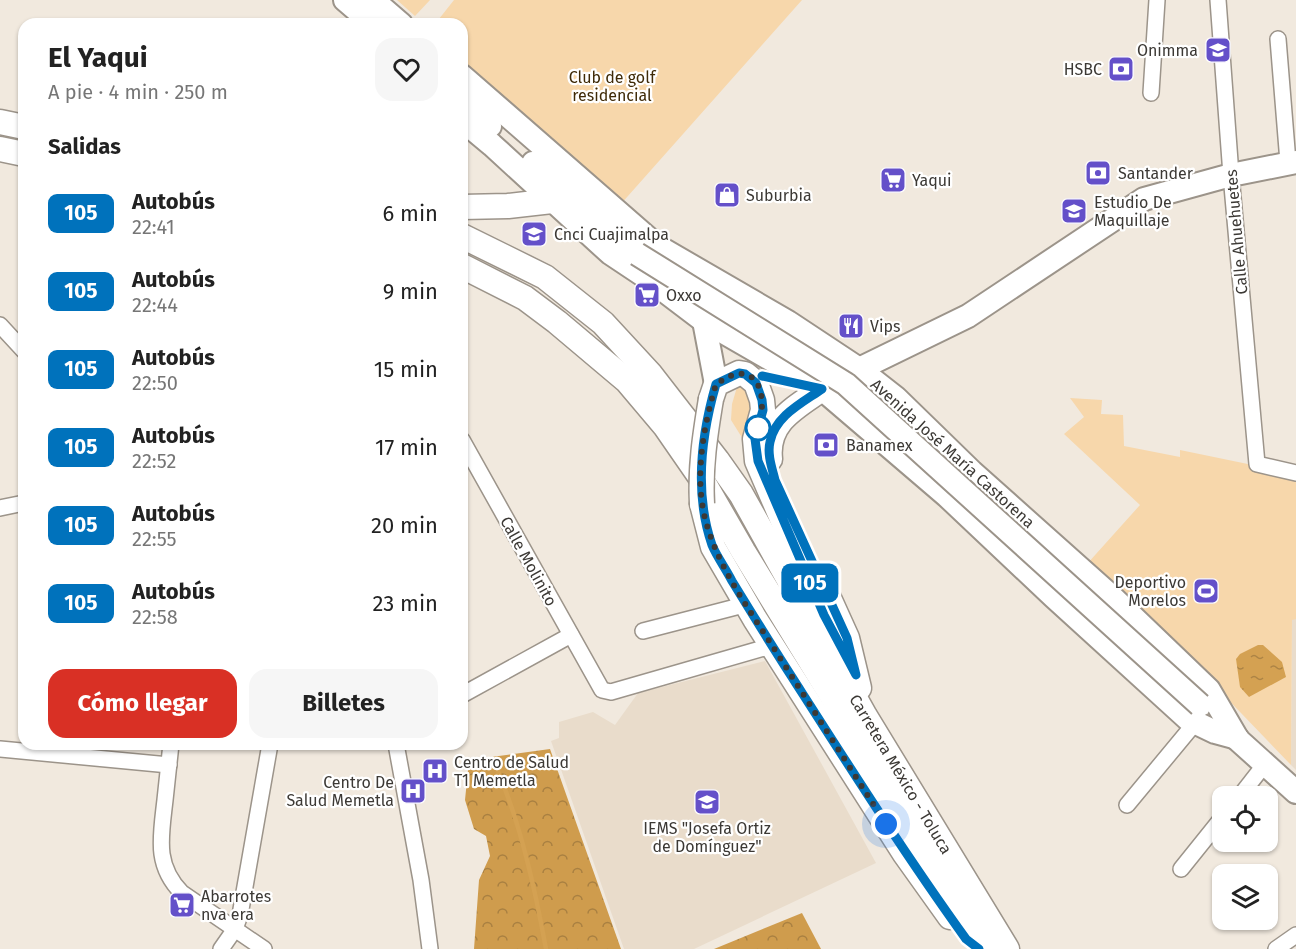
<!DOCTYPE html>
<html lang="es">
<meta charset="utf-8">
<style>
:root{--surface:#fff;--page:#f6f6f6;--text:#222;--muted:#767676;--accent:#d93025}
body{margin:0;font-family:"Fira Sans",sans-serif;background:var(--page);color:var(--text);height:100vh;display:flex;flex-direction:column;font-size:22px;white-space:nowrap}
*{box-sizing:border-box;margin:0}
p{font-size:20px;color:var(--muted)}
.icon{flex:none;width:33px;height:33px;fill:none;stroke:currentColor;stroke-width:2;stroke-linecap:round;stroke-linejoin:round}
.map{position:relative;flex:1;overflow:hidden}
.drawer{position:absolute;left:18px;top:18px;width:450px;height:732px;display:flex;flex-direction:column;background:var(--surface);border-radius:18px;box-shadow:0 2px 4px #0004}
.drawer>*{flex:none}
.badge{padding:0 12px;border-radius:9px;font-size:21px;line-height:39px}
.controls{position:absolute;left:1212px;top:786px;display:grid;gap:12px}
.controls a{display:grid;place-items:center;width:66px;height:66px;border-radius:12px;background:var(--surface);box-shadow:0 2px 4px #0004;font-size:30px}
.you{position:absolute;width:30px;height:30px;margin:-15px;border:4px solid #fff;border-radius:50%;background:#1a73e8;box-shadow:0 0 0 9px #1a73e833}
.map>.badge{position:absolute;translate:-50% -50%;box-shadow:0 0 0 3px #fff}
h2{padding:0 30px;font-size:22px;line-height:54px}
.round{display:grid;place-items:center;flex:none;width:63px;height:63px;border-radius:18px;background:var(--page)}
.summary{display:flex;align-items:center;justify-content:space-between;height:102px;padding:0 30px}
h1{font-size:28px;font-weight:700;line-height:45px}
.action{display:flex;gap:12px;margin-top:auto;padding:12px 30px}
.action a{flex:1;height:69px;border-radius:18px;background:var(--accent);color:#fff;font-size:24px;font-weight:700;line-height:69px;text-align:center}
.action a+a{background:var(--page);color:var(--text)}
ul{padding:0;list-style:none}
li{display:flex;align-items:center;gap:18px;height:78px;padding:0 30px}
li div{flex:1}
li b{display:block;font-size:22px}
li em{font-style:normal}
li .badge{min-width:66px;font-weight:700;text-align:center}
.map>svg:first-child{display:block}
.built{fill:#e9dccb}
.forest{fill:url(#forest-crowns)}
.park{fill:#f7d7ab}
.water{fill:url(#water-ripples)}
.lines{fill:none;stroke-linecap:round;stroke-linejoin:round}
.stream{stroke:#d4a152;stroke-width:4.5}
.street-casing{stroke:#9c948a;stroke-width:18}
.secondary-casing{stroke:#9c948a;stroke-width:26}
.primary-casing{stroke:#9c948a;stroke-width:27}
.street{stroke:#fff;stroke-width:15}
.secondary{stroke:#fff;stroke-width:22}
.primary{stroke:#fff;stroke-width:24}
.secondary-bridge-casing{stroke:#9c948a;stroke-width:26;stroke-linecap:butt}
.primary-bridge-casing{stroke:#9c948a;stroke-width:27;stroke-linecap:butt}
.secondary-bridge{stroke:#fff;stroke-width:22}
.primary-bridge{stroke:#fff;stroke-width:24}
.line-casing{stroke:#fff;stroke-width:14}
.line{stroke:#0072bc;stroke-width:9}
.walk{stroke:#3c3935;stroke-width:6;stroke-dasharray:0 10.8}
.stop-dot{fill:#fff;stroke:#0072bc;stroke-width:3}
.labels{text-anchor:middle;stroke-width:4.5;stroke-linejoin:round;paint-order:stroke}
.poi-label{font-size:16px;fill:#3c3935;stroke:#fff;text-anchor:start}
.park-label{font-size:16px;fill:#3f2a07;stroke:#fff}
.street-label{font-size:16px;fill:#3c3935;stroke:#fff}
</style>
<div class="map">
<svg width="1296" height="949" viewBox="0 0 1296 949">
<defs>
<pattern id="forest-crowns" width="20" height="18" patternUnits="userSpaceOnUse" patternTransform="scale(1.5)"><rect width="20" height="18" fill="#cf9c4d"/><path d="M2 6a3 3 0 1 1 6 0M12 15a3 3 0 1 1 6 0" fill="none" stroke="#a98041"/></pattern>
<pattern id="water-ripples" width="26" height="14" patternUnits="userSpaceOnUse" patternTransform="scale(1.5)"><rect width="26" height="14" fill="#d4a152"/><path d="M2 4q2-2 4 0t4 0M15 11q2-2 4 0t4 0" fill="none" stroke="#ad8445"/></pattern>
</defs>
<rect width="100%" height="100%" fill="#f1e9de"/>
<!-- built -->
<g class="built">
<polygon points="1292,619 1296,619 1296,770 1291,765"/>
<polygon points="765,661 876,863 694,949 624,949 551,741 559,738 559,722 593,712 615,725 638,693"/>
</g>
<!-- forest -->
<g class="forest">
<polygon points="550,749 621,949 474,949 479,880 490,856 486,836 474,829 465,800 469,760"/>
<polygon points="802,913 821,949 714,949"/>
</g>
<!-- park -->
<g class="park">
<polygon points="397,0 430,0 415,16"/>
<polygon points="454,0 802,0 620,205 462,71 462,24 435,24"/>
<polygon points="748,382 762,384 756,460 731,420 732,404 737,387"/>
<polygon points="1070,398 1102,400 1101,414 1123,415 1124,446 1180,457 1180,450 1296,474 1296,619 1292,620 1291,765 1191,661 1087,564 1140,505 1064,434 1084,417"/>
</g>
<!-- water -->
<polygon class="water" points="1258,645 1263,645 1282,662 1286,677 1249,697 1240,687 1236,659 1240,654"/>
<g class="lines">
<!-- stream -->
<path class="stream" d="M 497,769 C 521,825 535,889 546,949"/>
<!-- street casing -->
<g class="street-casing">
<g id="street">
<polyline points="1218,0 1231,175 1257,464 1296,473"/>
<polyline points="1278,39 1288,162"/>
<polyline points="1151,93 1157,0"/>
<polyline points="0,325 24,351"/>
<polyline points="462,440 602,690 611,692 764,648"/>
<polyline points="0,508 24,503"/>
<polyline points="643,631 736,607"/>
<polyline points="462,695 571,635"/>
<path d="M 171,744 C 169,763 167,782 165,800 C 161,836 154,865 182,893 L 264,949"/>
<polyline points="396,744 421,880 430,949"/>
<polyline points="0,749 169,765"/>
<polyline points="1240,796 1265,764"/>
<polyline points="1127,805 1195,723"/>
<polyline points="1181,869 1222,818"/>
<polyline points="221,949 235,929 240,915 270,744"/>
<polyline points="1276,949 1296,935"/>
</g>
</g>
<!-- secondary casing -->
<g class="secondary-casing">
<g id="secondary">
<polyline points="345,0 373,24"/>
<polyline points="373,0 401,24"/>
<polyline points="462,76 657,246 788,322 859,369 896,398 972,472 1111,596 1209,690 1237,738"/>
<polyline points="462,101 490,126"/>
<polyline points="462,120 492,145 610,253 646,277 704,321 822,389 947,496 1054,597 1188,719 1215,732 1237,738"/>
<polyline points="533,163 637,254"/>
<polyline points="704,321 716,384"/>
<polyline points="847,375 968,316 1144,199 1231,175 1296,162"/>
<polyline points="1226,729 1296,792"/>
</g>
</g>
<!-- primary casing -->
<g class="primary-casing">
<g id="primary">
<polyline points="0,122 24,127"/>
<polyline points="0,149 24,154"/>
<polyline points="462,207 508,206 552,201"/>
<polyline points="462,236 545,277 603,323 651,375 717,460 741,494 865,716 1007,949"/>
<polyline points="462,266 525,298 557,322 627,381 665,426 701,478 743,551 987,949"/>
<polyline points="711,399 716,384 739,373 745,374 756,383 762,400 763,410 755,439 757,461 821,609"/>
<path d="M 770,459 C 766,422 795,408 822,389"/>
<polyline points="702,504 713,547 755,619 905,854 950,917"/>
<polyline points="823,585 847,638 859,688"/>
</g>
</g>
<!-- street -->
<use href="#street" class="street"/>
<!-- secondary -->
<use href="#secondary" class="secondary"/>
<!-- primary -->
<use href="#primary" class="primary"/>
<!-- secondary-bridge casing -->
<g class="secondary-bridge-casing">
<polyline id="secondary-bridge" points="637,254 846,384 1200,705"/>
</g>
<!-- primary-bridge casing -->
<g class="primary-bridge-casing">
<path id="primary-bridge" d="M 702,504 C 700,468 705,435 711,399"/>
</g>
<!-- secondary-bridge -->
<use href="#secondary-bridge" class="secondary-bridge"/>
<!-- primary-bridge -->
<use href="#primary-bridge" class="primary-bridge"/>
</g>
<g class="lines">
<!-- line casing -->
<g class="line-casing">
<path id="line" d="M 762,376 L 822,389 C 802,403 775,416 770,442 C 767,454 772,468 775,480 L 847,638 L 856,675 L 824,615 L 758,461 L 755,439 L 763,410 L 762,400 L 756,383 L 745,374 L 739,373 L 716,384 C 701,436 694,493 712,545 C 717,557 726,569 732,581 C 751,612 770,643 790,674 C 847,763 904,853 966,939 L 979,949"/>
</g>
<!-- line -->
<use href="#line" class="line"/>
<!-- walk -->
<path class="walk" d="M 758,428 C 764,412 766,377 743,374 C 734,372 723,380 716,384 C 704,425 695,472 704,514 C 715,563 747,606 773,647 C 811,706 848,765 886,824"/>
</g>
<!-- icons -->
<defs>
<g id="school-square" transform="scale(1.35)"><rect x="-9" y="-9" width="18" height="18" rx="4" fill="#6450c9" stroke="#fff"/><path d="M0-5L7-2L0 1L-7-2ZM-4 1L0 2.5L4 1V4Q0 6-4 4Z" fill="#fff"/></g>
<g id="bank-square" transform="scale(1.35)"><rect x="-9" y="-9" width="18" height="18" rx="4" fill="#6450c9" stroke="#fff"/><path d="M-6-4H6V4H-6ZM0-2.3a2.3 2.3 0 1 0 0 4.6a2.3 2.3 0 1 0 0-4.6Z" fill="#fff"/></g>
<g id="supermarket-square" transform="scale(1.35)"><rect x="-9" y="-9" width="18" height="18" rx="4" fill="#6450c9" stroke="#fff"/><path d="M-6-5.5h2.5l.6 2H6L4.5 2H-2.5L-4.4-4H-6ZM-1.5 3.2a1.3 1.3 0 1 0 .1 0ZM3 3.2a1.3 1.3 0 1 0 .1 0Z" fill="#fff"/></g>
<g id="shop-square" transform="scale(1.35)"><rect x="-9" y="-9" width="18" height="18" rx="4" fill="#6450c9" stroke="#fff"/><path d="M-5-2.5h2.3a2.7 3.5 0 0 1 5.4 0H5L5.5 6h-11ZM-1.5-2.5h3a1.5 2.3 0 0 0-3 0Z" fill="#fff"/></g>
<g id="university-square" transform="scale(1.35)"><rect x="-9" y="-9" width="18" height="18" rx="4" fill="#6450c9" stroke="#fff"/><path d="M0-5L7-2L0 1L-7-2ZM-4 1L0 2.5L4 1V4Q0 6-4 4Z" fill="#fff"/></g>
<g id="restaurant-square" transform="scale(1.35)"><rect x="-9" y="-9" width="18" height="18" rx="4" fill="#6450c9" stroke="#fff"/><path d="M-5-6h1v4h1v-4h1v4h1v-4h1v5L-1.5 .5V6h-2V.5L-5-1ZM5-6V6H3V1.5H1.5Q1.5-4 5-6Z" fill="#fff"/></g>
<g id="stadium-square" transform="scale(1.35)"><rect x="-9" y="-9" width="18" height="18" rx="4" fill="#6450c9" stroke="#fff"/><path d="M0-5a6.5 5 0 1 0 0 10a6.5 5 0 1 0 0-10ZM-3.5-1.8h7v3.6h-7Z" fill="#fff"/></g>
<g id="hospital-square" transform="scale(1.35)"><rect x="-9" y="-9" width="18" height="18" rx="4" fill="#6450c9" stroke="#fff"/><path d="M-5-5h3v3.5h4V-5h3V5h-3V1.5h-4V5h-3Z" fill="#fff"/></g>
</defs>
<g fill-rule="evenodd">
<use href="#school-square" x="1218" y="50"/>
<use href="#bank-square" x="1121" y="69"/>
<use href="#bank-square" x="1098" y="173"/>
<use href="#supermarket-square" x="893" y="180"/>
<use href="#shop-square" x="727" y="195"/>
<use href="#university-square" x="1074" y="211"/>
<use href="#university-square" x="534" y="234"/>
<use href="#supermarket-square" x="647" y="295"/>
<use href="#restaurant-square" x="851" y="326"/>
<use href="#bank-square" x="826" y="445"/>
<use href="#stadium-square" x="1206" y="591"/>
<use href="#hospital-square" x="435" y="771"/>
<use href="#hospital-square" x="413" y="791"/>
<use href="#school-square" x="707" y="802"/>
<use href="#supermarket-square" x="182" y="905"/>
</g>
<!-- markers -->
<circle class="stop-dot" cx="758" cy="428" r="12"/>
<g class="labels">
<!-- poi labels -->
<g class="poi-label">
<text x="1198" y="56" text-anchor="end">Onimma</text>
<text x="1102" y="75" text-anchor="end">HSBC</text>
<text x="1118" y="179">Santander</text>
<text x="912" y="186">Yaqui</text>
<text x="746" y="201">Suburbia</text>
<text x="1094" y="208">Estudio De<tspan x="1094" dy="18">Maquillaje</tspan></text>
<text x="554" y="240">Cnci Cuajimalpa</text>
<text x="666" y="301">Oxxo</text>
<text x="870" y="332">Vips</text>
<text x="846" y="451">Banamex</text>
<text x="1186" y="588" text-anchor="end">Deportivo<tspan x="1186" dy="18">Morelos</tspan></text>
<text x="454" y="768">Centro de Salud<tspan x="454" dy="18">T1 Memetla</tspan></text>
<text x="394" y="788" text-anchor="end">Centro De<tspan x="394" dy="18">Salud Memetla</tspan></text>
<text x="707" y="834" text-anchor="middle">IEMS "Josefa Ortiz<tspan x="707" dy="18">de Domínguez"</tspan></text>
<text x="201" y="902">Abarrotes<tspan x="201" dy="18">nva era</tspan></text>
</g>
<!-- park labels -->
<g class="park-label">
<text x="612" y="83">Club de golf<tspan x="612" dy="18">residencial</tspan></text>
</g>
<!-- street labels -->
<g class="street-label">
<text transform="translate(1236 232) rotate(-95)" y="6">Calle Ahuehuetes</text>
<text transform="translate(953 453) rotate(42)" y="6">Avenida José María Castorena</text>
<text transform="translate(529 561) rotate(61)" y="6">Calle Molinito</text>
<text transform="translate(901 774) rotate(59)" y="6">Carretera México - Toluca</text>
</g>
</g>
</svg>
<div class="controls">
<a><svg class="icon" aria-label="locate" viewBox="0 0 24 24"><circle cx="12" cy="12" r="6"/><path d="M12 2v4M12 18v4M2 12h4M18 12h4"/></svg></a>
<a><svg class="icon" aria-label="layers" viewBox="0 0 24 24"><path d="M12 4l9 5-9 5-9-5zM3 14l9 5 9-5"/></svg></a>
</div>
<div class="you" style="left:886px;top:824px"></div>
<b class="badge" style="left:810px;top:583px;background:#0072bc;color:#fff">105</b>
<section class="drawer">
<div class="summary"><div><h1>El Yaqui</h1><p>A pie · 4 min · 250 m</p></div><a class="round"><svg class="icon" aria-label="heart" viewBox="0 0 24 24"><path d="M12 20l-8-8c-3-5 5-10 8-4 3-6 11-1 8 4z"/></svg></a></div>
<h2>Salidas</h2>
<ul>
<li><span class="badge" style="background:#0072bc;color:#fff">105</span><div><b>Autobús</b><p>22:41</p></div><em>6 min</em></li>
<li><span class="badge" style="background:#0072bc;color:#fff">105</span><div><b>Autobús</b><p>22:44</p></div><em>9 min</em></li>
<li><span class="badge" style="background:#0072bc;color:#fff">105</span><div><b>Autobús</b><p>22:50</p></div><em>15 min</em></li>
<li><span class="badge" style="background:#0072bc;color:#fff">105</span><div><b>Autobús</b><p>22:52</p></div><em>17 min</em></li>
<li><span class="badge" style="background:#0072bc;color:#fff">105</span><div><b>Autobús</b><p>22:55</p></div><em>20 min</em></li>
<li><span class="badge" style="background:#0072bc;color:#fff">105</span><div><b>Autobús</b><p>22:58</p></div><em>23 min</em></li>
</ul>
<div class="action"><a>Cómo llegar</a><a>Billetes</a></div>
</section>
</div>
